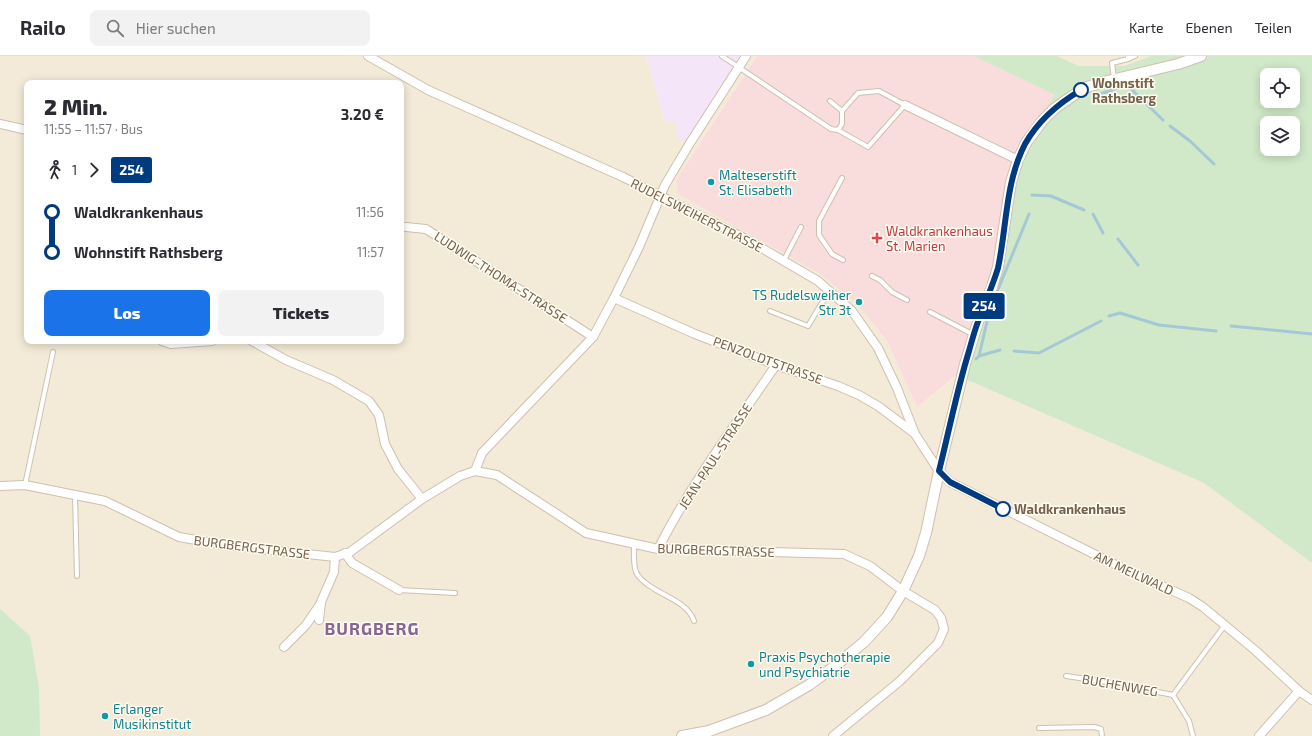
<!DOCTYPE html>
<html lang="de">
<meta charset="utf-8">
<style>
:root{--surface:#fff;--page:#f2f2f3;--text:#2b2b33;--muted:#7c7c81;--line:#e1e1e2;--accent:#1a73e8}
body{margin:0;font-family:"Exo 2",sans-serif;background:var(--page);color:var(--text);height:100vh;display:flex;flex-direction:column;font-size:15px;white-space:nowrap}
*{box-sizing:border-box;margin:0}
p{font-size:13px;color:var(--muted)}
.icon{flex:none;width:22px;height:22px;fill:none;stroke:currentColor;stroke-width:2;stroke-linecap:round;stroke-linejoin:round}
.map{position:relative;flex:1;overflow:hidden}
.sheet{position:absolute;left:24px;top:24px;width:380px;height:264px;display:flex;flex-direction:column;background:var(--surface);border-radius:8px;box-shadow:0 2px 10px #0003}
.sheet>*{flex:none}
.badge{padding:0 8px;border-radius:3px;font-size:14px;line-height:26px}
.buttons{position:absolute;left:1260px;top:12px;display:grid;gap:8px}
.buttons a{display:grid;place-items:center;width:40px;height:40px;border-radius:8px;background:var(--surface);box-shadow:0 2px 10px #0003;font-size:20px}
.map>.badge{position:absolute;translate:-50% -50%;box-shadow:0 0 0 2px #fff}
.legs{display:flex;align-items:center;gap:6px;height:44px;padding:0 20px;font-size:13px}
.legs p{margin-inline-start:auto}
.summary{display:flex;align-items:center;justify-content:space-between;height:68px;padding:0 20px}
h1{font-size:22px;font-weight:800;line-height:30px}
.cta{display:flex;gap:8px;margin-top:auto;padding:8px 20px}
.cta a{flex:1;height:46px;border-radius:8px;background:var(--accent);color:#fff;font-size:16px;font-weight:800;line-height:46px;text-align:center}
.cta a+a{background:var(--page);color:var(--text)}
ul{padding:0 20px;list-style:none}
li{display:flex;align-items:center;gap:14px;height:40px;font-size:15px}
li i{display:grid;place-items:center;width:6px;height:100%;margin:0 5px;background:currentColor}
li i::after{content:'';width:10px;height:10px;margin:-5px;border:3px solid;border-radius:50%;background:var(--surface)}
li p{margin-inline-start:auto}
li:first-child i{background:linear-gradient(#0000 50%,currentColor 0)}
li:last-child i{background:linear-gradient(currentColor 50%,#0000 0)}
header{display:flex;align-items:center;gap:24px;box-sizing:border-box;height:56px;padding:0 20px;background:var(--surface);border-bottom:1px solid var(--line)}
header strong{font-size:19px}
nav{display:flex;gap:22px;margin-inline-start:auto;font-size:14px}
.search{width:280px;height:36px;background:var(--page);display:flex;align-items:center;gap:10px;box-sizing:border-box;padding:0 14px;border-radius:8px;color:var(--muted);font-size:15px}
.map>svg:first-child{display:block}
.residential{fill:#f3ead8;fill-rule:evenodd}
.education{fill:#f4e6f8}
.medical{fill:#f9dddd}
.green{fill:#d1e9c8;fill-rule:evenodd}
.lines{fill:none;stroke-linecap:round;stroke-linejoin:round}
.stream{stroke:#a5c8d7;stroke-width:3}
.service-casing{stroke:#cec0af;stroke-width:6}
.minor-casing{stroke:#cec0af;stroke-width:10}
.tertiary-casing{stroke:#cec0af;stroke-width:12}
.service{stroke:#fff;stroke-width:4}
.minor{stroke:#fff;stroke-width:8}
.tertiary{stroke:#fff;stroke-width:10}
.line-1-casing{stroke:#fff;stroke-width:9}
.line-1{stroke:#003b80;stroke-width:6}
.stop-1-dot{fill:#fff;stroke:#003b80;stroke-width:2}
.culture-dot{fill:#0f9aa8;stroke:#fefbf0;stroke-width:1.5}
.health-dot{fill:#e0444e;stroke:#fefbf0;stroke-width:1.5}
.labels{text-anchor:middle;stroke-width:3;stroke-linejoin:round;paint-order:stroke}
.stop-label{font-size:13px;font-weight:bold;fill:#76614d;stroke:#fefbf0;text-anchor:start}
.culture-label{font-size:13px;fill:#0d838f;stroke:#fefbf0;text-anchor:start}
.street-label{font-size:13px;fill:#76614d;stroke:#fefbf0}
.health-label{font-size:13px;fill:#be3a42;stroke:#fefbf0;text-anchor:start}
.district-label{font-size:17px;font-weight:bold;letter-spacing:1px;fill:#896691;stroke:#fefbf0}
</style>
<header>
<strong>Railo</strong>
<div class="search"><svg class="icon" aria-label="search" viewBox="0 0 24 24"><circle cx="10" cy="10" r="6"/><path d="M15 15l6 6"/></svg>Hier suchen</div>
<nav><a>Karte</a><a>Ebenen</a><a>Teilen</a></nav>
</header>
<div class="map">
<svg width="1312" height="680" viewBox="0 0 1312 680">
<rect width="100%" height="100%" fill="#fcf7e9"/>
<!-- residential -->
<g class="residential">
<path d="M 0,0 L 646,0 L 665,66 L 675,66 L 689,84 L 740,0 L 757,0 L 676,124 L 819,217 L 854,246 L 886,283 L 917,351 L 956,319 L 1204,427 L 1312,507 L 1312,680 L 0,680 ZM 27,27 L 401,27 L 401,285 L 27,285 Z"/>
<polygon points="1057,0 1151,0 1124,10 1079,10"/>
</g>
<!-- education -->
<polygon class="education" points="646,0 740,0 689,84 678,83 675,66 665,66"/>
<!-- medical -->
<polygon class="medical" points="757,0 974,0 1056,39 1017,93 1004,135 995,202 989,227 969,277 956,319 917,351 886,283 854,246 819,217 678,138 676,124"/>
<!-- green -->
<g class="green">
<path d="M 974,0 L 1057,0 L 1079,10 L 1124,10 L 1151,0 L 1312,0 L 1312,507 L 1204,427 L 956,319 L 969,277 L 989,227 L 995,202 L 1004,135 L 1017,93 L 1055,39 ZM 1267,19 L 1293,19 L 1293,45 L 1267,45 ZM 1267,67 L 1293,67 L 1293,93 L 1267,93 Z"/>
<polygon points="0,553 30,580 39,632 40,680 0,680"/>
</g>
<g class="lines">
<!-- stream -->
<g class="stream">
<polyline points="1098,39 1123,30 1128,30 1163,64"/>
<polyline points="1170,70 1190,85 1214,108"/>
<polyline points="1032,139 1051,140 1084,154"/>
<polyline points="1093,158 1103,177"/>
<polyline points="1118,183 1138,209"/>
<polyline points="1109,260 1120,257 1159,269 1216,275"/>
<polyline points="1231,270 1312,278"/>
<polyline points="1014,295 1039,297 1101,265"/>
<polyline points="979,300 1000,294"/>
<polyline points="976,303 979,300 990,253 1029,158"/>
</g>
<!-- service casing -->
<g class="service-casing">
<g id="service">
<polyline points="722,0 831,73 838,74 842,68 842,55 858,37 879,35 905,49 868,91 838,74"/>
<polyline points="1128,3 1135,0"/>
<polyline points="1114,23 1112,7 1128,3 1128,0"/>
<polyline points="830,45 842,55"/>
<polyline points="842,122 819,165 819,179 832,198 843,204"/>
<polyline points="784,204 801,171"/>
<polyline points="872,220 880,224 892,236 907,244"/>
<polyline points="770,255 808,270 829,235"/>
<polyline points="930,256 974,279"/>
<polyline points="25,429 53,296"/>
<polyline points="75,439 77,520"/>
<path d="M 634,488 C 634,497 633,507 636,516 C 643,531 671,540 683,550 C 688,554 692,559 694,565"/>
<polyline points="399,534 455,537"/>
<polyline points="1066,620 1113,627 1173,639"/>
<polyline points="1039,672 1094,671 1101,673 1102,680"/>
<polyline points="1193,680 1189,665 1173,639 1225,569"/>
</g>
</g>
<!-- minor casing -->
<g class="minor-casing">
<g id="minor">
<polyline points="368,0 428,34 623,121 748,184 818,225 852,255 878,292 897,332 915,378 939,415 950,426 1126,514 1189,542 1203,551 1256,595 1299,635 1312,644"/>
<polyline points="905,49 1018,104"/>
<polyline points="0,68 27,74"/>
<polyline points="406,171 426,173 593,281"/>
<polyline points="614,242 695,278 776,309 838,330 859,339 878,350 914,377"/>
<polyline points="162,285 171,288 212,285"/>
<polyline points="252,285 286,304 333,324 369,345 379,359 385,388 398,413 422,443"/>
<polyline points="475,415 482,397 593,281 614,242 639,191 665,129 690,87 746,0"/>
<polyline points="0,430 25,429 105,445 179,481 225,489 335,501 350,496 422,443 460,420 475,415 497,419 586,477 658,493 844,498 870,510 903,535 935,554 941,562 944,573 938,587 900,625 833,680"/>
<path d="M 658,493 C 691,428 735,369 776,309"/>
<polyline points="345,497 352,507 399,534"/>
<polyline points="319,564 321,546 334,516 335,501"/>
<polyline points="284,591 306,569 321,547"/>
<polyline points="1259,680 1299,635"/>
</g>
</g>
<!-- tertiary casing -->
<g class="tertiary-casing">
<polyline id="tertiary" points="682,680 709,675 766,654 809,629 835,610 864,586 887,561 903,535 919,500 926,477 939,415 965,308 979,263 992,231 998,211 1011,126 1018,104 1026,87 1043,64 1054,53 1084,32 1103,26 1178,8 1201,0"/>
</g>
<!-- service -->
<use href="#service" class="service"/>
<!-- minor -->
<use href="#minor" class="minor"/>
<!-- tertiary -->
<use href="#tertiary" class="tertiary"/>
</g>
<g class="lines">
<!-- line-1 casing -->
<g class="line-1-casing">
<path id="line-1" d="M 1003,453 L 950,426 L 939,415 C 949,375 957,334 969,295 C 972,284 975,273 979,263 C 985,246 993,229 998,212 C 1007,170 1005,127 1025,88 C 1038,65 1059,47 1081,34"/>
</g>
<!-- line-1 -->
<use href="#line-1" class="line-1"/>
</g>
<!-- markers -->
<g class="stop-1-dot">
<circle cx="1081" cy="34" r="7"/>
<circle cx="1003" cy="453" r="7"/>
</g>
<g class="culture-dot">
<circle cx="711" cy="126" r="4"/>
<circle cx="859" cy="246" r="4"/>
<circle cx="751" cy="608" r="4"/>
<circle cx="105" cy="660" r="4"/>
</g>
<path class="health-dot" d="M875 176h4v4h4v4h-4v4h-4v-4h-4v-4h4z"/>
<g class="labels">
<!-- stop labels -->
<g class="stop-label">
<text x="1092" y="32">Wohnstift<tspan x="1092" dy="15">Rathsberg</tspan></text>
<text x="1014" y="458">Waldkrankenhaus</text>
</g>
<!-- culture labels -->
<g class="culture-label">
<text x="719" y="124">Malteserstift<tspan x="719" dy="15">St. Elisabeth</tspan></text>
<text x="851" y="244" text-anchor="end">TS Rudelsweiher<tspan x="851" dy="15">Str 3t</tspan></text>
<text x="759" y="606">Praxis Psychotherapie<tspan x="759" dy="15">und Psychiatrie</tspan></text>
<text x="113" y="658">Erlanger<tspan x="113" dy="15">Musikinstitut</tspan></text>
</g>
<!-- street labels -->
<g class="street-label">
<text transform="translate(697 159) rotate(27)" y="5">RUDELSWEIHERSTRASSE</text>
<text transform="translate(501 221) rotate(33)" y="5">LUDWIG-THOMA-STRASSE</text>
<text transform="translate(768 304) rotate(20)" y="5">PENZOLDTSTRASSE</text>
<text transform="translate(715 400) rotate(-57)" y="5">JEAN-PAUL-STRASSE</text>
<text transform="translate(252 491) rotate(7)" y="5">BURGBERGSTRASSE</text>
<text transform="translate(716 494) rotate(2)" y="5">BURGBERGSTRASSE</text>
<text transform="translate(1134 517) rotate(25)" y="5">AM MEILWALD</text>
<text transform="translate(1120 629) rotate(10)" y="5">BUCHENWEG</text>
</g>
<!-- health labels -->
<g class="health-label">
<text x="886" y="180">Waldkrankenhaus<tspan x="886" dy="15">St. Marien</tspan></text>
</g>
<!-- district labels -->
<g class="district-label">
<text x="372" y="579">BURGBERG</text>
</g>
</g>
</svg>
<div class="buttons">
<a><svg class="icon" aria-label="locate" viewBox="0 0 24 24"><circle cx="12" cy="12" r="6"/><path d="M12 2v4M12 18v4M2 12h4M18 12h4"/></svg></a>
<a><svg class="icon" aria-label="layers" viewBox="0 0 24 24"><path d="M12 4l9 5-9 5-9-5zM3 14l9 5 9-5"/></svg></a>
</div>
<b class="badge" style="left:984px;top:250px;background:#003b80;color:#fff">254</b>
<section class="sheet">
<div class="summary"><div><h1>2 Min.</h1><p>11:55 – 11:57 · Bus</p></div><b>3.20 €</b></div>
<div class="legs"><svg class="icon" aria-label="walk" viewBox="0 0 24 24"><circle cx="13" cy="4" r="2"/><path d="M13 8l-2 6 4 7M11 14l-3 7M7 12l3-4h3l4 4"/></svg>1<svg class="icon" aria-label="forward" viewBox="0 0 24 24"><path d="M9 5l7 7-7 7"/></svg><b class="badge" style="background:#003b80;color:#fff">254</b></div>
<ul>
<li><i style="color:#003b80"></i><b>Waldkrankenhaus</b><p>11:56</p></li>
<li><i style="color:#003b80"></i><b>Wohnstift Rathsberg</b><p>11:57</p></li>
</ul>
<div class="cta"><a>Los</a><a>Tickets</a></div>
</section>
</div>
